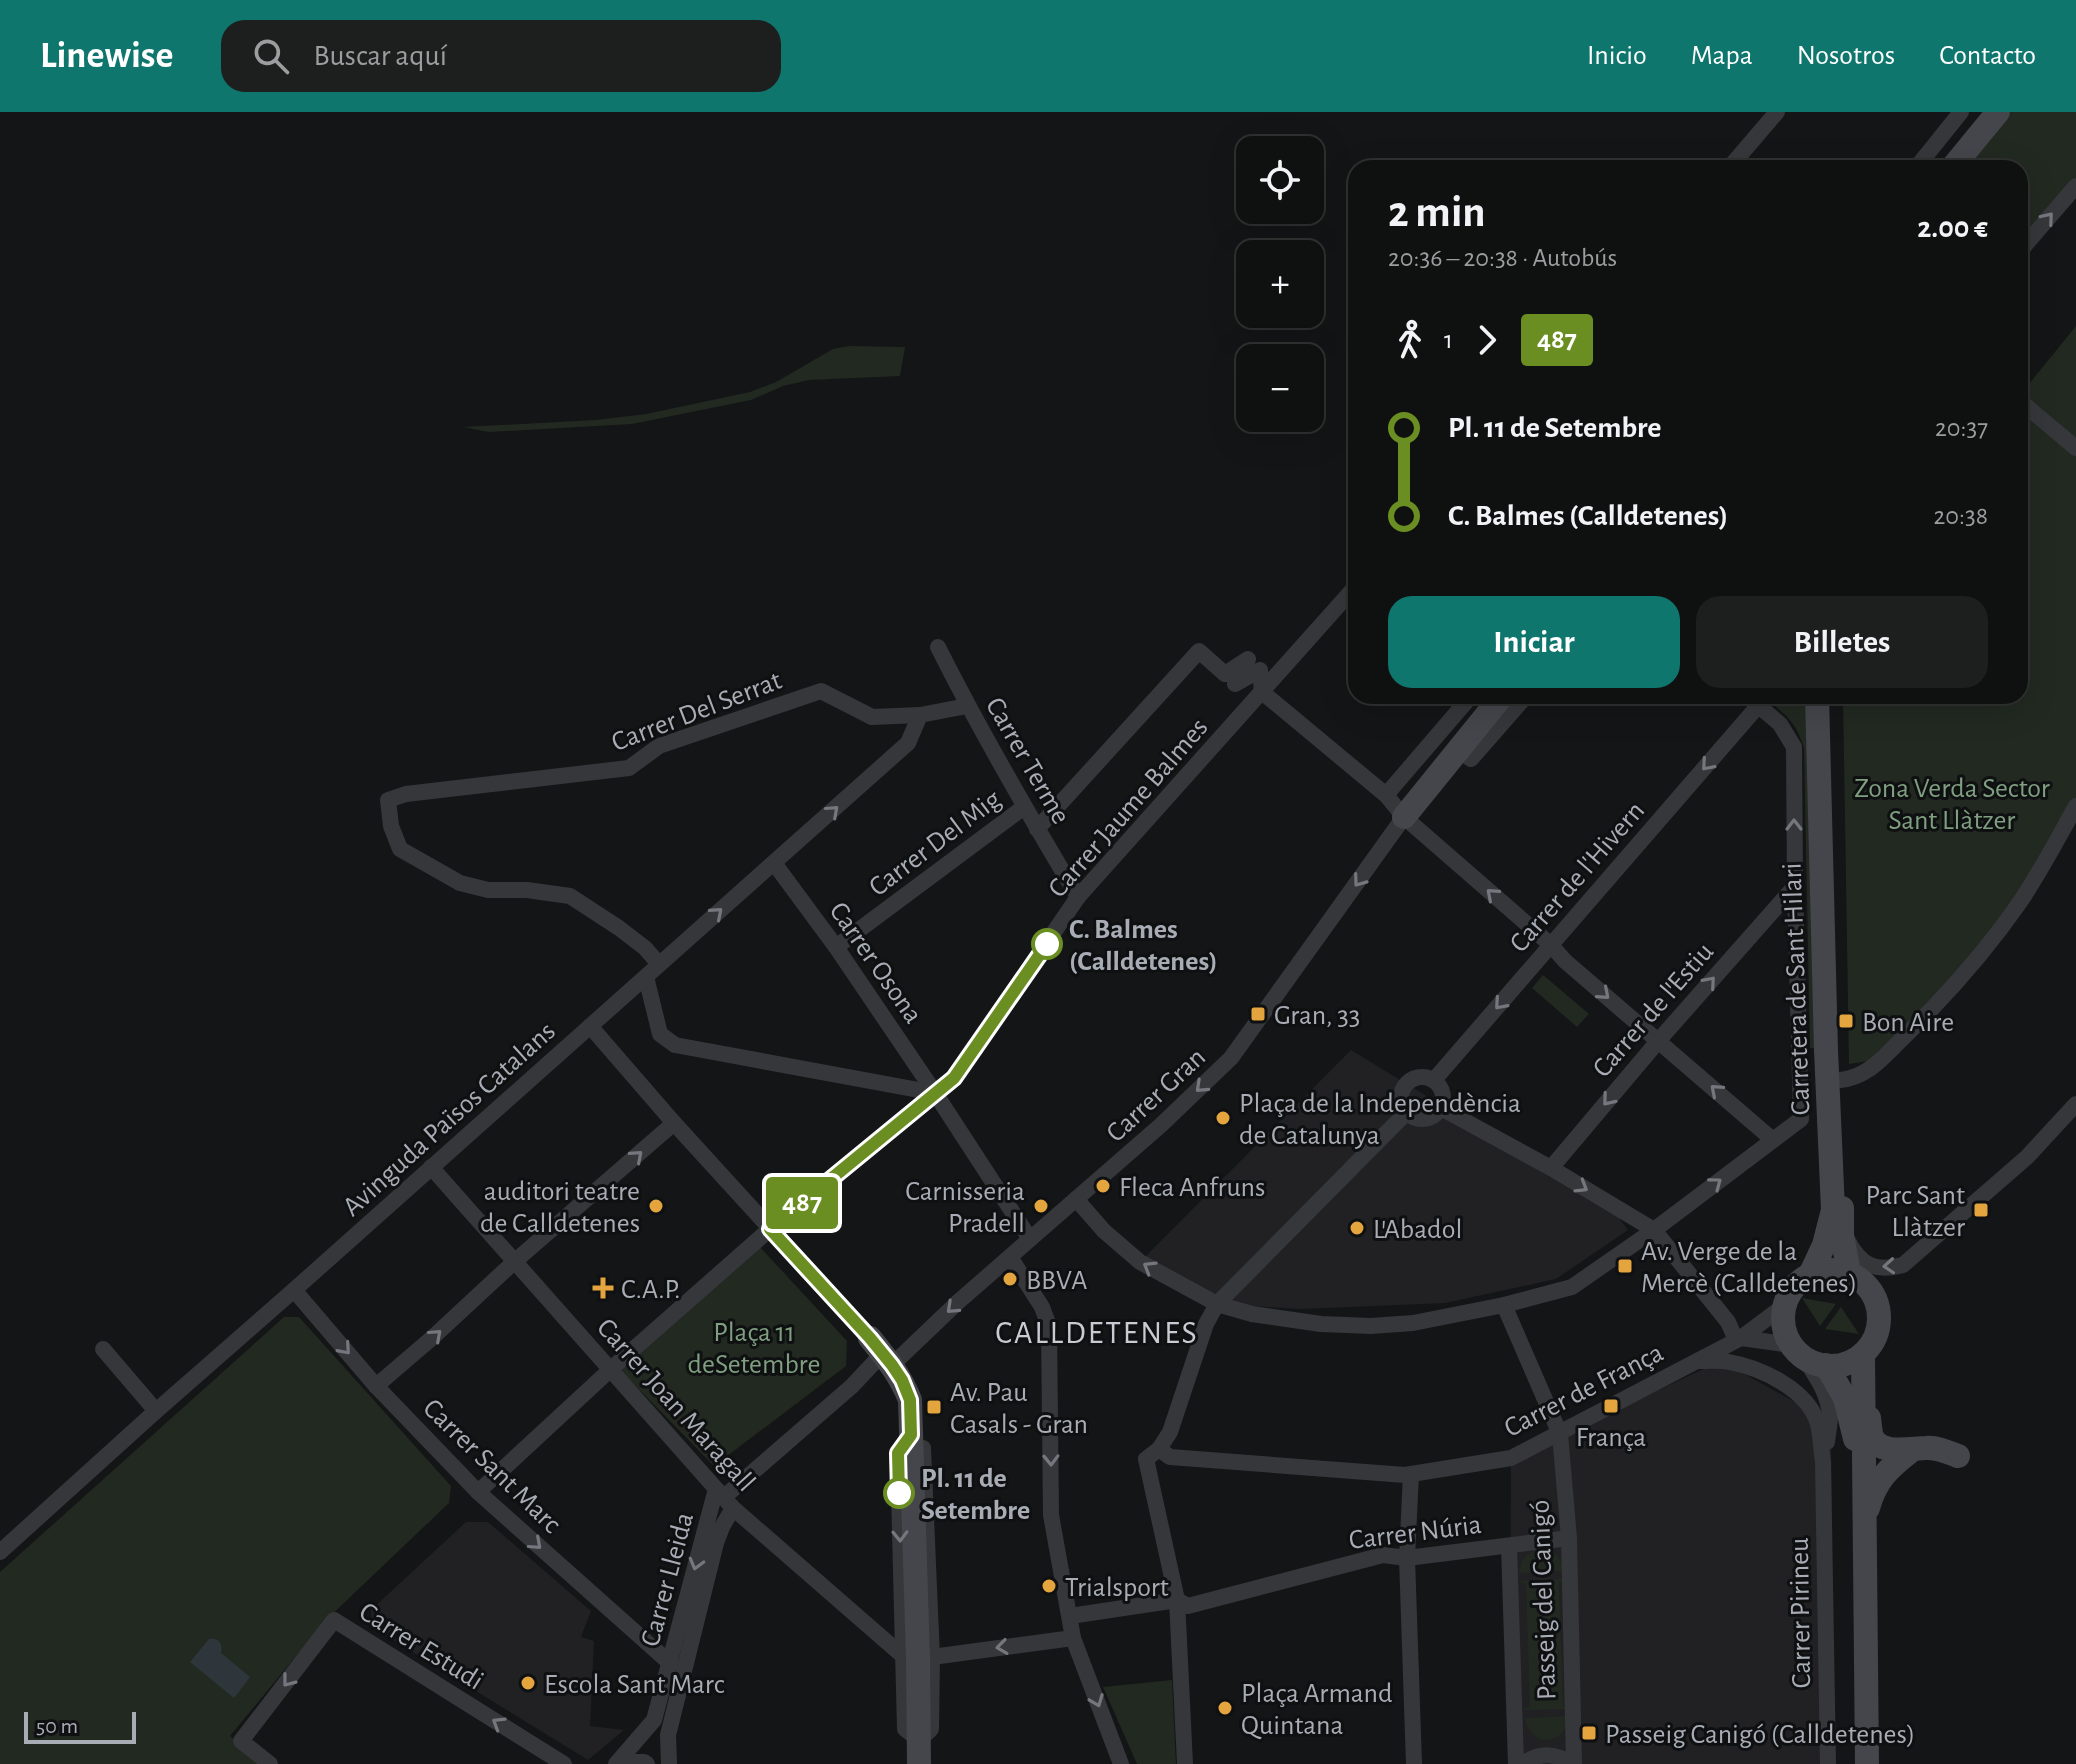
<!DOCTYPE html>
<html lang="es">
<meta charset="utf-8">
<style>
:root{--surface:#0f1010;--page:#1d1e1e;--text:#f1f3f6;--muted:#9b9d9f;--line:#2f3030;--accent:#0f766e}
body{margin:0;font-family:"Alegreya Sans",sans-serif;background:var(--page);color:var(--text);height:100vh;display:flex;flex-direction:column;font-size:30px;white-space:nowrap}
*{box-sizing:border-box;margin:0}
p{font-size:26px;color:var(--muted)}
.icon{flex:none;width:44px;height:44px;fill:none;stroke:currentColor;stroke-width:2;stroke-linecap:round;stroke-linejoin:round}
.map{position:relative;flex:1;overflow:hidden}
.drawer{position:absolute;left:1348px;top:48px;width:680px;height:544px;display:flex;flex-direction:column;background:var(--surface);border-radius:24px;box-shadow:0 8px 32px #0002,0 0 0 2px var(--line)}
.drawer>*{flex:none}
.badge{padding:0 16px;border-radius:6px;font-size:28px;line-height:52px}
.buttons{position:absolute;left:1236px;top:24px;display:grid;gap:16px}
.buttons a{display:grid;place-items:center;width:88px;height:88px;border-radius:16px;background:var(--surface);box-shadow:0 8px 32px #0002,0 0 0 2px var(--line);font-size:40px}
.scale{position:absolute;left:24px;bottom:20px;width:112px;box-sizing:border-box;padding-left:8px;border:4px solid #a7acb5;border-top:0;font-size:22px;line-height:28px;white-space:nowrap;color:#a7acb5;-webkit-text-stroke:6px #0f1011;paint-order:stroke}
.map>.badge{position:absolute;translate:-50% -50%;box-shadow:0 0 0 4px #fff}
.legs{display:flex;align-items:center;gap:12px;height:88px;padding:0 40px;font-size:26px}
.legs p{margin-inline-start:auto}
.headline{display:flex;align-items:center;justify-content:space-between;height:136px;padding:0 40px}
h1{font-size:44px;font-weight:700;line-height:60px}
.primary-button{display:flex;gap:16px;margin-top:auto;padding:16px 40px}
.primary-button a{flex:1;height:92px;border-radius:24px;background:var(--accent);color:#fff;font-size:32px;font-weight:700;line-height:92px;text-align:center}
.primary-button a+a{background:var(--page);color:var(--text)}
ul{padding:0 40px;list-style:none}
li{display:flex;align-items:center;gap:28px;height:88px;font-size:30px}
li i{display:grid;place-items:center;width:12px;height:100%;margin:0 10px;background:currentColor}
li i::after{content:'';width:20px;height:20px;margin:-10px;border:6px solid;border-radius:50%;background:var(--surface)}
li p{margin-inline-start:auto}
li:first-child i{background:linear-gradient(#0000 50%,currentColor 0)}
li:last-child i{background:linear-gradient(currentColor 50%,#0000 0)}
header{display:flex;align-items:center;gap:48px;box-sizing:border-box;height:112px;padding:0 40px;background:var(--accent);color:#fff}
header strong{font-size:38px}
nav{display:flex;gap:44px;margin-inline-start:auto;font-size:28px}
.search{width:560px;height:72px;background:var(--page);display:flex;align-items:center;gap:20px;box-sizing:border-box;padding:0 28px;border-radius:24px;color:var(--muted);font-size:30px}
.map>svg:first-child{display:block}
.built{fill:#212123}
.green{fill:#212921}
.water{fill:#2e363b}
.lines{fill:none;stroke-linecap:round;stroke-linejoin:round}
.street{stroke:#36373b;stroke-width:16}
.secondary{stroke:#44464b;stroke-width:24}
.oneway{stroke:#74777e}
.line-1-casing{stroke:#fff;stroke-width:18}
.line-1{stroke:#6b8e23;stroke-width:12}
.stop-1-dot{fill:#fff;stroke:#6b8e23;stroke-width:4}
.poi-dot{fill:#e5a53e;stroke:#0f1011;stroke-width:3}
.labels{text-anchor:middle;stroke-width:6;stroke-linejoin:round;paint-order:stroke}
.street-label{font-size:28px;fill:#a7acb5;stroke:#0f1011}
.park-label{font-size:28px;fill:#7f9f80;stroke:#0f1011}
.stop-label{font-size:28px;font-weight:bold;fill:#a7acb5;stroke:#0f1011;text-anchor:start}
.poi-label{font-size:28px;fill:#a7acb5;stroke:#0f1011;text-anchor:start}
.quarter-label{font-size:32px;letter-spacing:2px;fill:#c8cbd2;stroke:#0f1011}
</style>
<header>
<strong>Linewise</strong>
<div class="search"><svg class="icon" aria-label="search" viewBox="0 0 24 24"><circle cx="10" cy="10" r="6"/><path d="M15 15l6 6"/></svg>Buscar aquí</div>
<nav><a>Inicio</a><a>Mapa</a><a>Nosotros</a><a>Contacto</a></nav>
</header>
<div class="map">
<svg width="2076" height="1652" viewBox="0 0 2076 1652">
<rect width="100%" height="100%" fill="#141516"/>
<!-- built -->
<g class="built">
<polygon points="1351,938 1613,1098 1628,1118 1556,1167 1445,1191 1301,1197 1217,1192 1140,1150"/>
<polygon points="1721,1249 1831,1310 1833,1652 1510,1652 1511,1346"/>
<polygon points="466,1410 488,1410 591,1499 581,1525 594,1529 590,1614 624,1618 588,1648 372,1515 371,1498"/>
</g>
<!-- green -->
<g class="green">
<polygon points="2011,0 2076,0 2076,74 2020,139 2020,56 1963,56"/>
<polygon points="2076,214 2076,694 1987,834 1869,949 1849,952 1843,584 2020,584 2020,283"/>
<polygon points="849,234 905,235 900,264 809,268 783,274 751,288 632,312 489,320 463,315 596,308 646,302 750,280 776,270 833,237"/>
<path d="M 1763,584 L 1813,584 L 1823,936 L 1810,936 L 1804,636 C 1796,609 1784,601 1763,584 Z"/>
<polygon points="1543,863 1589,902 1577,915 1532,876"/>
<polygon points="760,1135 847,1229 846,1254 714,1354 621,1259"/>
<polygon points="1802,1186 1836,1192 1820,1214"/>
<polygon points="1841,1195 1859,1222 1825,1217"/>
<polygon points="284,1205 299,1205 451,1374 449,1391 325,1509 230,1624 262,1652 0,1652 0,1460"/>
<path d="M 1540,1437 C 1554,1438 1561,1446 1564,1459 L 1519,1461 C 1520,1448 1527,1440 1540,1437 Z"/>
<polygon points="1564,1467 1565,1469 1559,1470 1563,1594 1569,1594 1569,1597 1525,1598 1524,1596 1530,1595 1526,1471 1520,1471 1520,1469"/>
<polygon points="1172,1568 1176,1652 1137,1652 1103,1575"/>
<path d="M 1569,1604 C 1565,1634 1531,1637 1525,1606 Z"/>
</g>
<!-- water -->
<path class="water" d="M 209,1527 C 219,1525 223,1532 221,1541 L 250,1565 L 234,1586 L 190,1550 Z"/>
<g class="lines">
<!-- street -->
<g class="street">
<polyline points="1729,56 1777,0"/>
<polyline points="1916,56 1961,0"/>
<polyline points="2020,139 2076,74"/>
<polyline points="2020,289 2076,336"/>
<path d="M 938,535 C 981,621 1029,703 1078,785"/>
<polyline points="1262,580 1386,683 1404,705 1551,833 1565,849 1773,1028"/>
<polyline points="1459,638 1471,647 1526,584"/>
<polyline points="1386,683 1471,584"/>
<polyline points="1037,717 1199,539 1225,562 1248,547 1235,572 1260,558 1262,580"/>
<polyline points="774,751 836,835 935,981 1030,1127"/>
<polyline points="836,835 1024,695"/>
<polyline points="659,852 645,836 619,816 570,784 527,778 488,778 460,771 400,737 391,714 388,688 406,682 629,656 659,634 821,579 872,605 920,603 967,594"/>
<polyline points="646,865 660,922 675,933 935,981"/>
<polyline points="590,914 674,1011 870,1226"/>
<circle cx="1422" cy="986" r="21"/>
<polyline points="1434,968 1758,594"/>
<path d="M 1840,968 C 1869,965 1884,944 1904,925 C 1947,883 1986,839 2020,790 C 2041,759 2058,726 2076,694"/>
<polyline points="1441,996 1551,1056 1654,1118 1728,1210 1736,1228"/>
<polyline points="431,1055 733,1396 903,1544"/>
<polyline points="1551,1056 1659,928 1795,774"/>
<polyline points="1076,1087 1104,1119 1140,1150 1217,1192 1252,1202 1321,1212 1371,1214 1413,1211 1504,1193 1572,1175 1654,1118 1801,1007 1795,774 1794,635 1780,612 1747,584"/>
<path d="M 1848,1129 C 1861,1154 1876,1160 1903,1153 L 2027,1045 L 2076,992"/>
<polyline points="1010,1145 1042,1195 1049,1214 1051,1403 1073,1526 1121,1652"/>
<polyline points="294,1178 376,1274 478,1380 671,1552"/>
<polyline points="1504,1193 1560,1322 1569,1426 1574,1652"/>
<polyline points="1741,1226 1792,1233"/>
<polyline points="103,1237 156,1299"/>
<path d="M 1804,1246 C 1815,1263 1829,1282 1830,1304 C 1830,1312 1828,1321 1827,1330"/>
<path d="M 1698,1249 C 1708,1249 1719,1248 1729,1250 C 1762,1256 1808,1278 1818,1312 C 1821,1324 1821,1338 1823,1350 L 1828,1652"/>
<polyline points="892,1253 958,1190 1161,1013 1231,946 1404,705"/>
<polyline points="376,1274 432,1226 514,1150 674,1011"/>
<polyline points="911,1323 898,1341 905,1617 919,1628 931,1617 932,1545 923,1336"/>
<polyline points="1159,1337 1170,1345 1405,1363 1511,1346 1741,1226 1785,1193"/>
<polyline points="1411,1362 1407,1446 1414,1652"/>
<polyline points="478,1380 611,1257 770,1117 954,966 1078,785 1356,474"/>
<polyline points="724,1385 852,1274 882,1242"/>
<polyline points="1509,1434 1516,1652"/>
<polyline points="0,1440 156,1299 294,1178 908,631 920,603"/>
<polyline points="1070,1504 1177,1488 1188,1494 1383,1443 1407,1446 1569,1426"/>
<polyline points="932,1545 1073,1526"/>
<polyline points="618,1650 644,1650 647,1652"/>
<polyline points="270,1652 241,1629 334,1508 564,1652"/>
<polyline points="616,1652 654,1608 716,1377"/>
<polyline points="669,1652 668,1623 716,1431 722,1415 733,1396"/>
<polyline points="1185,1652 1177,1488 1146,1347 1159,1337 1170,1320 1206,1212 1217,1192 1406,1001"/>
<path d="M 1523,1652 C 1541,1639 1556,1642 1574,1652"/>
</g>
<!-- secondary -->
<g class="secondary">
<polyline points="1952,56 1998,0"/>
<polyline points="1404,705 1502,584"/>
<polyline points="1842,1096 1842,1123 1849,1161"/>
<circle cx="1831" cy="1206" r="48"/>
<polyline points="1810,1163 1824,1133 1833,1098 1826,938 1817,584"/>
<path d="M 870,1226 C 887,1247 900,1263 910,1288 L 918,1546 L 919,1652"/>
<polyline points="1863,1242 1867,1652"/>
<polyline points="1826,1253 1845,1286 1855,1327"/>
<path d="M 1869,1306 C 1870,1312 1870,1320 1872,1325 C 1881,1344 1911,1336 1926,1336 C 1937,1335 1948,1340 1958,1344"/>
<path d="M 1868,1396 C 1876,1367 1889,1356 1912,1338"/>
</g>
</g>
<!-- one-way arrows -->
<defs><path id="oneway-chevron" d="M-2-3.5L2.5 0L-2 3.5" fill="none" stroke-width="1.6" stroke-linecap="round" stroke-linejoin="round" transform="scale(2)"/></defs>
<g class="oneway">
<use href="#oneway-chevron" transform="translate(2048 106) rotate(-50)"/>
<use href="#oneway-chevron" transform="translate(1707 653) rotate(131)"/>
<use href="#oneway-chevron" transform="translate(833 699) rotate(-42)"/>
<use href="#oneway-chevron" transform="translate(1794 713) rotate(-90)"/>
<use href="#oneway-chevron" transform="translate(1359 769) rotate(126)"/>
<use href="#oneway-chevron" transform="translate(1492 782) rotate(-139)"/>
<use href="#oneway-chevron" transform="translate(717 801) rotate(-41)"/>
<use href="#oneway-chevron" transform="translate(1710 870) rotate(-49)"/>
<use href="#oneway-chevron" transform="translate(1604 882) rotate(41)"/>
<use href="#oneway-chevron" transform="translate(1500 892) rotate(131)"/>
<use href="#oneway-chevron" transform="translate(1201 975) rotate(137)"/>
<use href="#oneway-chevron" transform="translate(1716 978) rotate(-139)"/>
<use href="#oneway-chevron" transform="translate(1608 988) rotate(130)"/>
<use href="#oneway-chevron" transform="translate(637 1044) rotate(-41)"/>
<use href="#oneway-chevron" transform="translate(1716 1071) rotate(-37)"/>
<use href="#oneway-chevron" transform="translate(1582 1075) rotate(31)"/>
<use href="#oneway-chevron" transform="translate(1889 1154) rotate(176)"/>
<use href="#oneway-chevron" transform="translate(1149 1155) rotate(-149)"/>
<use href="#oneway-chevron" transform="translate(952 1196) rotate(137)"/>
<use href="#oneway-chevron" transform="translate(436 1223) rotate(-42)"/>
<use href="#oneway-chevron" transform="translate(345 1237) rotate(49)"/>
<use href="#oneway-chevron" transform="translate(1051 1348) rotate(89)"/>
<use href="#oneway-chevron" transform="translate(900 1424) rotate(89)"/>
<use href="#oneway-chevron" transform="translate(536 1432) rotate(42)"/>
<use href="#oneway-chevron" transform="translate(696 1452) rotate(105)"/>
<use href="#oneway-chevron" transform="translate(1002 1535) rotate(172)"/>
<use href="#oneway-chevron" transform="translate(288 1569) rotate(128)"/>
<use href="#oneway-chevron" transform="translate(1097 1589) rotate(69)"/>
<use href="#oneway-chevron" transform="translate(498 1611) rotate(-148)"/>
</g>
<g class="lines">
<!-- line-1 casing -->
<g class="line-1-casing">
<polyline id="line-1" points="899,1381 898,1341 911,1323 910,1288 902,1268 892,1253 870,1226 770,1117 954,966 1047,832"/>
</g>
<!-- line-1 -->
<use href="#line-1" class="line-1"/>
</g>
<!-- markers -->
<g class="stop-1-dot">
<circle cx="1047" cy="832" r="14"/>
<circle cx="899" cy="1381" r="14"/>
</g>
<g class="poi-dot">
<rect x="1250" y="894" width="16" height="16" rx="4"/>
<rect x="1838" y="901" width="16" height="16" rx="4"/>
<circle cx="1223" cy="1006" r="8"/>
<circle cx="1103" cy="1074" r="8"/>
<circle cx="656" cy="1094" r="8"/>
<circle cx="1041" cy="1094" r="8"/>
<rect x="1973" y="1090" width="16" height="16" rx="4"/>
<circle cx="1357" cy="1116" r="8"/>
<rect x="1617" y="1146" width="16" height="16" rx="4"/>
<circle cx="1010" cy="1167" r="8"/>
<path d="M599 1164h8v8h8v8h-8v8h-8v-8h-8v-8h8z"/>
<rect x="1603" y="1286" width="16" height="16" rx="4"/>
<rect x="926" y="1287" width="16" height="16" rx="4"/>
<circle cx="1049" cy="1474" r="8"/>
<circle cx="528" cy="1571" r="8"/>
<circle cx="1225" cy="1596" r="8"/>
<rect x="1581" y="1613" width="16" height="16" rx="4"/>
</g>
<g class="labels">
<!-- street labels -->
<g class="street-label">
<text transform="translate(696 598) rotate(-21)" y="10">Carrer Del Serrat</text>
<text transform="translate(1029 648) rotate(60)" y="10">Carrer Terme</text>
<text transform="translate(1127 695) rotate(-49)" y="10">Carrer Jaume Balmes</text>
<text transform="translate(934 730) rotate(-37)" y="10">Carrer Del Mig</text>
<text transform="translate(1576 764) rotate(-49)" y="10">Carrer de l'Hivern</text>
<text transform="translate(877 850) rotate(55)" y="10">Carrer Osona</text>
<text transform="translate(1795 877) rotate(-92)" y="10">Carretera de Sant Hilari</text>
<text transform="translate(1652 897) rotate(-49)" y="10">Carrer de l'Estiu</text>
<text transform="translate(1155 982) rotate(-43)" y="10">Carrer Gran</text>
<text transform="translate(448 1006) rotate(-42)" y="10">Avinguda Països Catalans</text>
<text transform="translate(1583 1277) rotate(-27)" y="10">Carrer de França</text>
<text transform="translate(677 1292) rotate(48)" y="10">Carrer Joan Maragall</text>
<text transform="translate(493 1353) rotate(44)" y="10">Carrer Sant Marc</text>
<text transform="translate(1415 1419) rotate(-7)" y="10">Carrer Núria</text>
<text transform="translate(666 1467) rotate(-75)" y="10">Carrer Lleida</text>
<text transform="translate(1542 1488) rotate(-92)" y="10">Passeig del Canigó</text>
<text transform="translate(1799 1501) rotate(-91)" y="10">Carrer Pirineu</text>
<text transform="translate(422 1533) rotate(32)" y="10">Carrer Estudi</text>
</g>
<!-- park labels -->
<g class="park-label">
<text x="1952" y="685">Zona Verda Sector<tspan x="1952" dy="32">Sant Llàtzer</tspan></text>
<text x="754" y="1229">Plaça 11<tspan x="754" dy="32">deSetembre</tspan></text>
</g>
<!-- stop labels -->
<g class="stop-label">
<text x="1069" y="826">C. Balmes<tspan x="1069" dy="32">(Calldetenes)</tspan></text>
<text x="921" y="1375">Pl. 11 de<tspan x="921" dy="32">Setembre</tspan></text>
</g>
<!-- poi labels -->
<g class="poi-label">
<text x="1274" y="912">Gran, 33</text>
<text x="1862" y="919">Bon Aire</text>
<text x="1239" y="1000">Plaça de la Independència<tspan x="1239" dy="32">de Catalunya</tspan></text>
<text x="1119" y="1084">Fleca Anfruns</text>
<text x="640" y="1088" text-anchor="end">auditori teatre<tspan x="640" dy="32">de Calldetenes</tspan></text>
<text x="1025" y="1088" text-anchor="end">Carnisseria<tspan x="1025" dy="32">Pradell</tspan></text>
<text x="1965" y="1092" text-anchor="end">Parc Sant<tspan x="1965" dy="32">Llàtzer</tspan></text>
<text x="1373" y="1126">L'Abadol</text>
<text x="1641" y="1148">Av. Verge de la<tspan x="1641" dy="32">Mercè (Calldetenes)</tspan></text>
<text x="1026" y="1177">BBVA</text>
<text x="621" y="1186">C.A.P.</text>
<text x="950" y="1289">Av. Pau<tspan x="950" dy="32">Casals - Gran</tspan></text>
<text x="1611" y="1334" text-anchor="middle">França</text>
<text x="1065" y="1484">Trialsport</text>
<text x="544" y="1581">Escola Sant Marc</text>
<text x="1241" y="1590">Plaça Armand<tspan x="1241" dy="32">Quintana</tspan></text>
<text x="1605" y="1631">Passeig Canigó (Calldetenes)</text>
</g>
<!-- quarter labels -->
<g class="quarter-label">
<text x="1097" y="1231">CALLDETENES</text>
</g>
</g>
</svg>
<div class="buttons">
<a><svg class="icon" aria-label="locate" viewBox="0 0 24 24"><circle cx="12" cy="12" r="6"/><path d="M12 2v4M12 18v4M2 12h4M18 12h4"/></svg></a>
<a>+</a>
<a>−</a>
</div>
<div class="scale">50 m</div>
<b class="badge" style="left:802px;top:1091px;background:#6b8e23;color:#fff">487</b>
<section class="drawer">
<div class="headline"><div><h1>2 min</h1><p>20:36 – 20:38 · Autobús</p></div><b>2.00 €</b></div>
<div class="legs"><svg class="icon" aria-label="walk" viewBox="0 0 24 24"><circle cx="13" cy="4" r="2"/><path d="M13 8l-2 6 4 7M11 14l-3 7M7 12l3-4h3l4 4"/></svg>1<svg class="icon" aria-label="forward" viewBox="0 0 24 24"><path d="M9 5l7 7-7 7"/></svg><b class="badge" style="background:#6b8e23;color:#fff">487</b></div>
<ul>
<li><i style="color:#6b8e23"></i><b>Pl. 11 de Setembre</b><p>20:37</p></li>
<li><i style="color:#6b8e23"></i><b>C. Balmes (Calldetenes)</b><p>20:38</p></li>
</ul>
<div class="primary-button"><a>Iniciar</a><a>Billetes</a></div>
</section>
</div>
